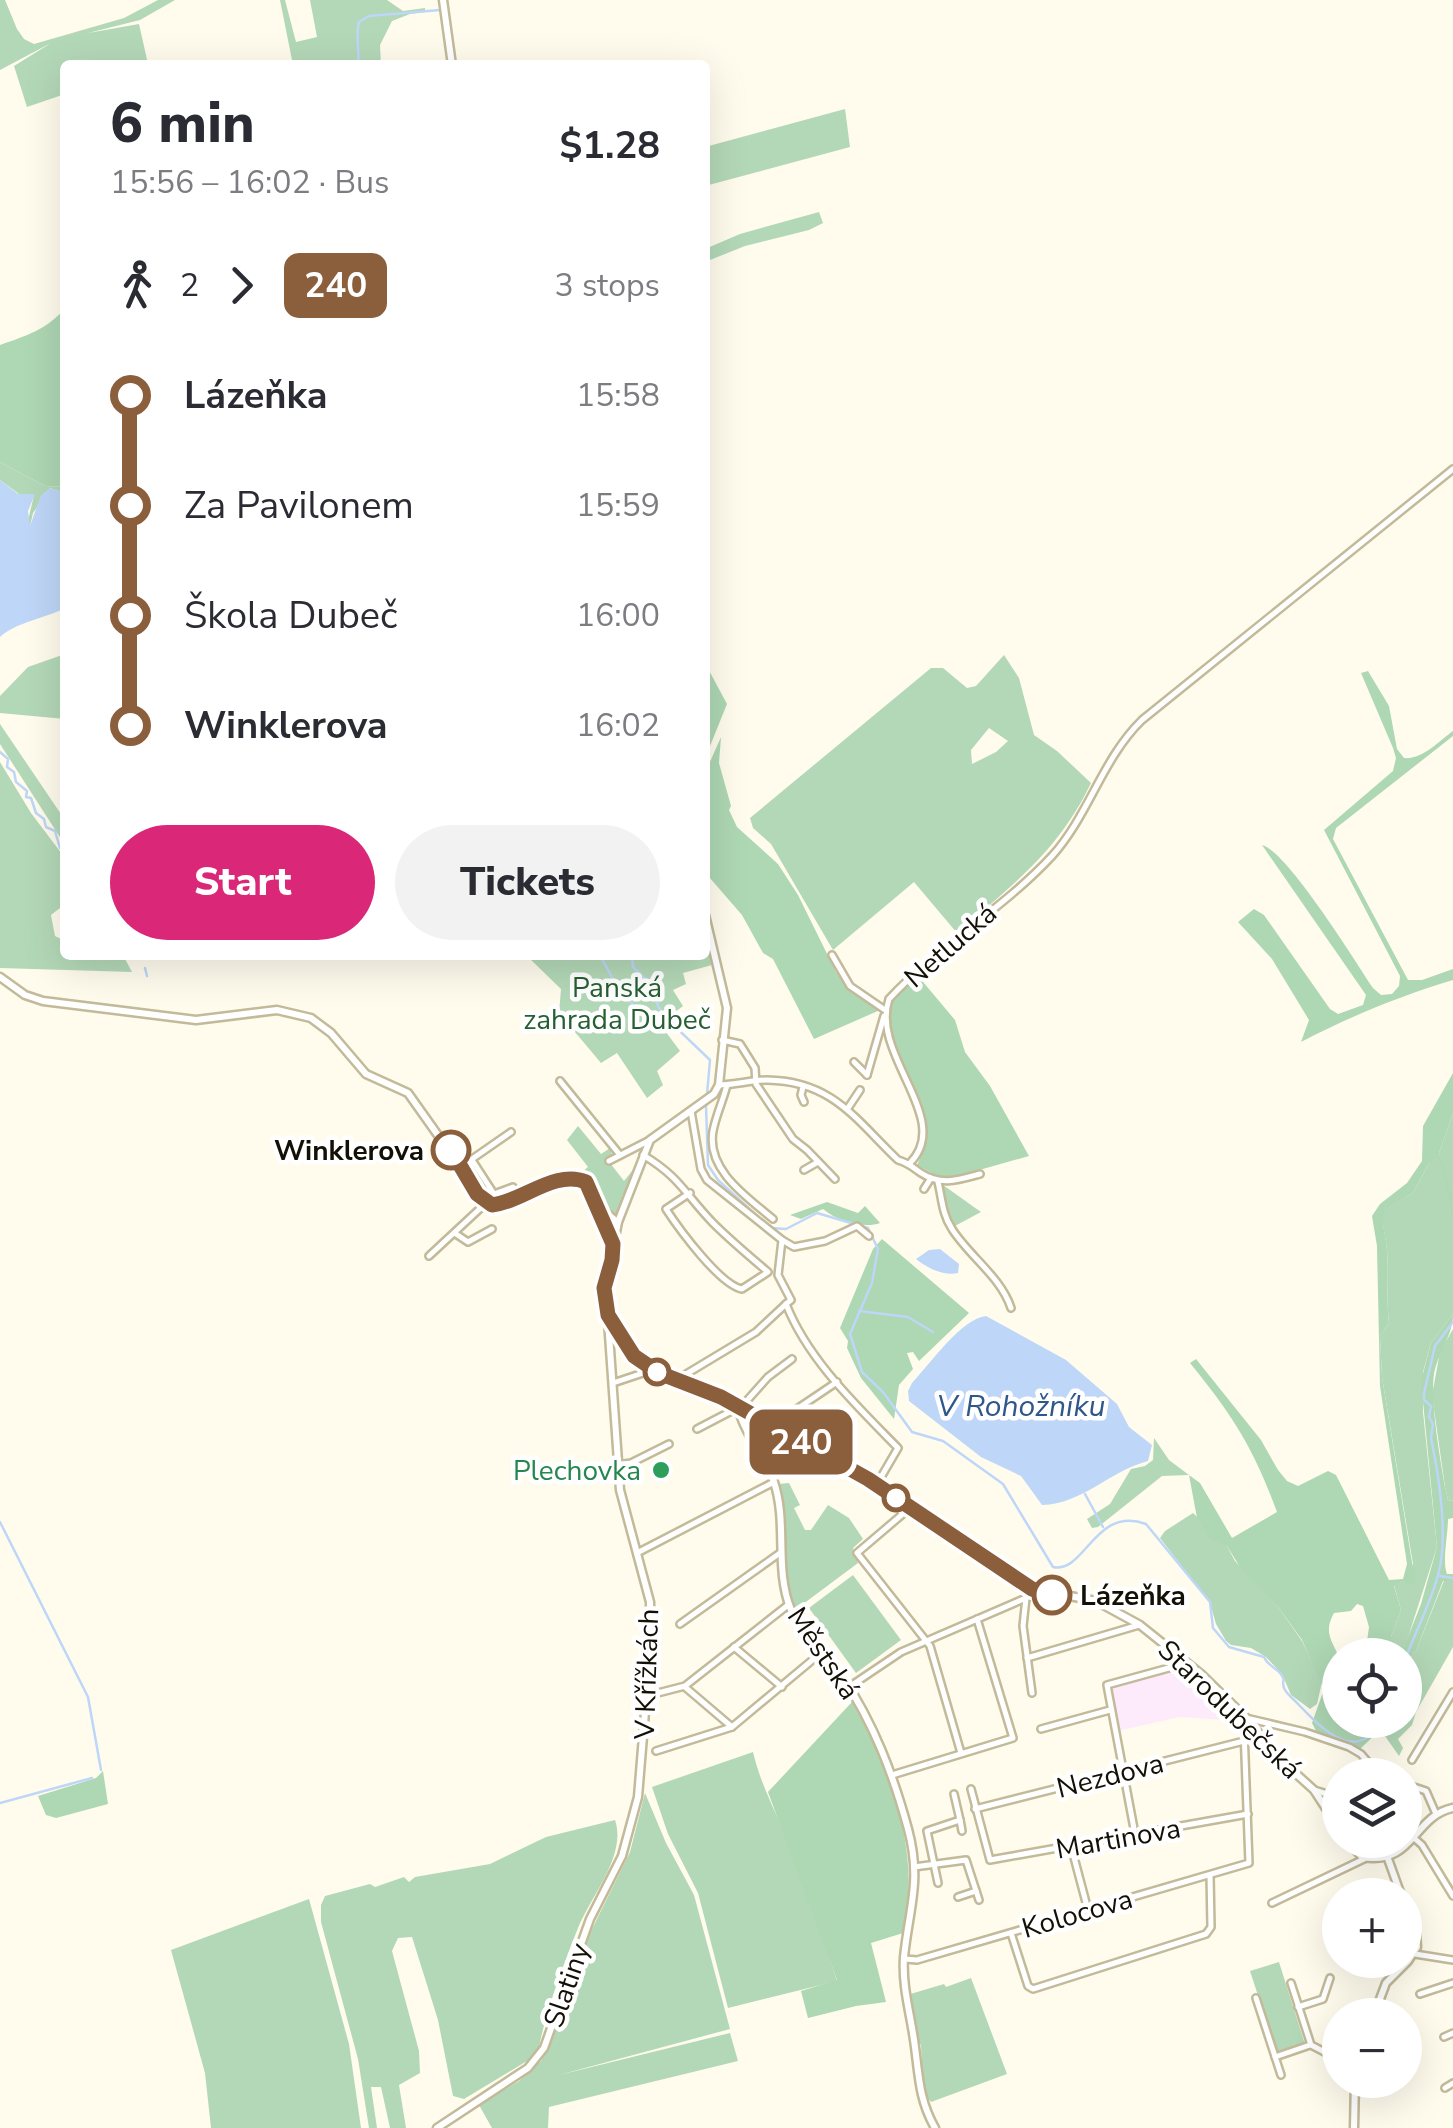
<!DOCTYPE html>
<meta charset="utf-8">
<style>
:root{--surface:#fff;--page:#f2f2f3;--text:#2b2b33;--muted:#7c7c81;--accent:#db2777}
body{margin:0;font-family:"Nunito Sans",sans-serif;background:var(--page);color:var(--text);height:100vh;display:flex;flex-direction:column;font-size:38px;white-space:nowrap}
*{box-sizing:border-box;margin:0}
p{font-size:32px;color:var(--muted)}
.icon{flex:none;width:55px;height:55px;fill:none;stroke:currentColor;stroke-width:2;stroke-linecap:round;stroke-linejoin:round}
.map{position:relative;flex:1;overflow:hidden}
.panel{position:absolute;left:60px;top:60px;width:650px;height:900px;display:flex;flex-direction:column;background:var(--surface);border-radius:10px;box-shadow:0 10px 40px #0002}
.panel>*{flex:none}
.badge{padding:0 20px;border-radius:15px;font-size:35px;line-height:65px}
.controls{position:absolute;left:1322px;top:1638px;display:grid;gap:20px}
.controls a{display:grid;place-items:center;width:100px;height:100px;border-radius:50%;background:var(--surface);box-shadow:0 10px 40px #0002;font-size:50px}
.map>.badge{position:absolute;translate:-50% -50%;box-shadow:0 0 0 5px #fff}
.legs{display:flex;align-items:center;gap:15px;height:110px;padding:0 50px;font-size:32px}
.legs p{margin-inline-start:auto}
.summary{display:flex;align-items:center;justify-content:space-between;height:170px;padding:0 50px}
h1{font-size:55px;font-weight:800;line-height:75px}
.action{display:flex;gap:20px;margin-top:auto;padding:20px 50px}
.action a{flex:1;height:115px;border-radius:60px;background:var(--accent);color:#fff;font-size:40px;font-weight:800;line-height:115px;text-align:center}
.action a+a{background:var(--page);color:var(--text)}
ul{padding:0 50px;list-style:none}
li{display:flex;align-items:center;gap:35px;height:110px;font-size:38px}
li i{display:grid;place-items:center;width:15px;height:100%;margin:0 12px;background:currentColor}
li i::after{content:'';width:25px;height:25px;margin:-12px;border:8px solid;border-radius:50%;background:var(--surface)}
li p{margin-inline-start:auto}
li:first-child i{background:linear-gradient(#0000 50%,currentColor 0)}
li:last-child i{background:linear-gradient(currentColor 50%,#0000 0)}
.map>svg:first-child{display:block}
.education{fill:#fdebfb}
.green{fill:#b3d8b7;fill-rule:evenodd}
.forest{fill:#aed7b3}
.water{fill:#bed6f7}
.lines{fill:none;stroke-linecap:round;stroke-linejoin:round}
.stream{stroke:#bed6f7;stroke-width:2.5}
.minor-casing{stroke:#c2ba99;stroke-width:10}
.tertiary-casing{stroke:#c2ba99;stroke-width:11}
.minor{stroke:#fff;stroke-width:5}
.tertiary{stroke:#fff;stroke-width:6}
.line-1-casing{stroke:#fff;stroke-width:22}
.line-1{stroke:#8b5e3c;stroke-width:15}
.stop-1-dot{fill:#fff;stroke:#8b5e3c;stroke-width:5}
.leisure-dot{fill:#2e9e5b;stroke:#fff;stroke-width:4}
.labels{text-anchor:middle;stroke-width:9;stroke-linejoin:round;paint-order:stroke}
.street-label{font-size:28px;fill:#131005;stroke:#fff}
.park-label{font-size:28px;fill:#266032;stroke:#fff}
.stop-label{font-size:28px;font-weight:bold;fill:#131005;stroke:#fff;text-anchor:end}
.leisure-label{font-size:28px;fill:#27864d;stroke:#fff;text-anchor:end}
.water-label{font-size:30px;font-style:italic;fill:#2f578a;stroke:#fff}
</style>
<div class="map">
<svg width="1453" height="2128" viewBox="0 0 1453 2128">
<rect width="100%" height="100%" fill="#fffcee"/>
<!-- education -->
<polygon class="education" points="1175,1663 1177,1668 1184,1666 1193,1673 1210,1693 1220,1697 1240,1721 1180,1717 1118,1731 1111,1696 1114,1679"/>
<!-- green -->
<g class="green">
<polygon points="0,0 5,0 17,29 24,39 34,44 124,18 158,0 175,0 140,20 88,33 139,24 148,64 65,65 65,94 27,107 14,66 51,43 0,70"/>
<polygon points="280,0 285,0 296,42 317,37 310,0 387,0 403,11 425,8 425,12 410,14 392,21 380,45 381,65 293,65"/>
<polygon points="845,109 850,147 705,186 705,147"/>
<polygon points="819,212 823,223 809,230 745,246 705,262 705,249 740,234"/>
<polygon points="0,462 45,486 65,487 65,493 50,488 33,513 30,526 27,525 34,495 19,494 0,480"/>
<polygon points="65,654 65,719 0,713 0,696 28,667"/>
<path d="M 1004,655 L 1019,678 L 1034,735 L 1057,751 L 1091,783 C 1058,852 1013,884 957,933 L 914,882 L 833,950 L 771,844 L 753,828 L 750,818 L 931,668 L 943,668 L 967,688 L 976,686 ZM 989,728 L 1008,741 L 996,752 L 972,764 L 971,750 Z"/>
<polygon points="0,724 65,820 65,845 0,744"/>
<polygon points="0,762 31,813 65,858 65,904 51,915 55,936 65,941 65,955 123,955 132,972 0,968"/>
<polygon points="705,929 712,965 683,973 686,984 673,990 683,1006 660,1024 680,1051 657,1071 663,1085 647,1098 617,1053 601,1063 559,1013 561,989 529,958 531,955 705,955"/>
<path d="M 1453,1113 L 1453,1314 L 1431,1343 L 1423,1372 L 1423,1412 L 1437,1547 L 1403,1653 L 1392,1655 L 1391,1637 L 1401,1610 L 1394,1585 L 1404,1581 L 1413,1564 L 1382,1377 L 1380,1336 L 1389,1323 C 1386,1298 1389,1275 1387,1250 C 1386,1236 1381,1224 1383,1210 L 1413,1193 L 1428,1165 L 1437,1157 L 1444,1173 L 1439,1153 Z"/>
<polygon points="578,1126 601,1154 610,1148 612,1155 607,1159 624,1181 637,1165 618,1214 613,1215 603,1205 589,1180 576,1177 588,1167 567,1140"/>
<polygon points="943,1185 981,1212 953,1227 944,1207"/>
<polygon points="1453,1329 1453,1501 1448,1500 1445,1487 1432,1395 1440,1352"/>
<polygon points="759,1422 816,1453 813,1460 776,1478 751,1430"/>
<polygon points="1154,1438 1169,1460 1189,1475 1162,1476 1098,1527 1092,1528 1087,1519 1110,1504 1131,1469 1145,1466 1153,1460"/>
<polygon points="789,1483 800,1505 794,1508 805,1530 811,1530 828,1505 849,1518 863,1539 853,1548 858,1563 795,1610 786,1577 778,1484"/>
<polygon points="1193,1513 1227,1546 1235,1561 1279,1608 1302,1641 1322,1682 1317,1704 1310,1709 1291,1695 1282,1674 1266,1657 1251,1648 1231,1645 1226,1641 1216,1624 1210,1603 1160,1538 1165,1531"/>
<polygon points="853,1575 901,1640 856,1673 809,1608"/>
<polygon points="1445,1578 1453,1579 1453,1647 1416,1712 1412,1725 1398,1739 1403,1748 1399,1756 1385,1736 1382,1724 1385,1720 1405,1720 1405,1664 1416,1651"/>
<path d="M 753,1752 C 761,1786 777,1814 790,1847 C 807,1891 822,1936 837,1981 L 728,2008 L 698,1893 L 668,1834 L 652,1787 Z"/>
<polygon points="645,1793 666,1843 694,1895 730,2029 559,2075 730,2033 738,2061 549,2107 548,2128 492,2128 479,2105 519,2081 541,2061 551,2043 591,1931 630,1852"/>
<path d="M 615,1820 C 627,1855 591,1896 578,1928 C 563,1966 547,2007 539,2047 L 527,2061 L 464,2099 L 453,2096 L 438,2020 L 412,1937 L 398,1938 L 392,1951 L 419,2051 L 420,2073 L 399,2085 L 406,2128 L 390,2128 L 381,2087 L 371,2087 L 377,2128 L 369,2128 L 358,2059 L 321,1922 L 321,1905 L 325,1896 L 370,1884 L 375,1887 L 404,1877 L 409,1882 L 415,1877 L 490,1864 L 546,1837 Z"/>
<polygon points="309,1899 349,2044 361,2128 211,2128 205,2073 171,1950"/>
<polygon points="1279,1962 1305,2044 1280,2053 1276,2051 1250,1971"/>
<polygon points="971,1978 1007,2074 931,2102 923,2092 921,2045 917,2041 907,1995 944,1984 946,1987"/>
</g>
<!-- forest -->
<g class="forest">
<path d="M 65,308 L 65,487 L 45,486 L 0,462 L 0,345 C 25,336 47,330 65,308 Z"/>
<polygon points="705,663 727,704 708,751 709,707 705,706"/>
<path d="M 1368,671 L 1389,706 L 1397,749 L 1404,758 C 1422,760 1439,741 1453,731 L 1453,736 L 1336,828 L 1333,839 L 1408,980 L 1422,980 L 1453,969 L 1453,980 C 1400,996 1351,1016 1301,1042 L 1309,1020 L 1272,959 L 1238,922 L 1254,909 L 1264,915 L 1330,1009 L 1338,1014 L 1363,1005 L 1366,995 L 1262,845 C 1287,851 1355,961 1373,988 L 1381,995 L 1392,994 L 1399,986 L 1400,976 L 1324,830 L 1393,771 L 1396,758 L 1393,748 L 1361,673 Z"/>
<polygon points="721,737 719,763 731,806 729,810 737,827 778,864 798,895 836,972 849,990 880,1010 814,1039 773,959 763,953 742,915 709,877 705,891 705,773"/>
<path d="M 918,976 L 955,1020 L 965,1052 L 990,1086 L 1029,1156 L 951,1178 L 937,1176 L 917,1165 C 950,1100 872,1058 890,1005 C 895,993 908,984 918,976 Z"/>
<path d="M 1453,1073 L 1453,1113 L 1439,1153 L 1451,1192 L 1453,1218 L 1444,1174 L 1437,1158 L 1428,1165 L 1413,1193 L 1384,1210 C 1381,1224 1386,1235 1387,1250 C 1389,1275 1386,1298 1389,1323 L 1380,1336 L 1382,1377 L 1415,1581 L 1410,1585 L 1404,1581 L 1394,1586 L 1401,1610 L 1391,1637 L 1394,1643 L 1392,1655 L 1354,1655 L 1359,1644 L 1367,1641 L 1369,1627 L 1363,1606 L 1357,1604 L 1351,1611 L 1334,1613 C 1322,1634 1334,1642 1340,1660 C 1342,1666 1340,1672 1340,1678 L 1331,1677 L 1323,1687 L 1302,1640 L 1279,1608 L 1243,1572 L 1227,1546 L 1209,1538 L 1197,1518 L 1189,1475 L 1200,1483 L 1232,1538 L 1277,1512 C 1253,1447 1233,1416 1190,1363 L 1196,1359 L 1261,1440 L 1278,1470 L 1287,1481 L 1298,1486 L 1328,1471 L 1336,1475 L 1389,1580 L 1403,1579 L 1407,1564 L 1380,1386 L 1377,1246 L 1372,1216 L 1380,1204 L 1407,1183 L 1422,1161 L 1423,1126 Z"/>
<path d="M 827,1202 L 858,1213 L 865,1206 L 880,1223 C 864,1229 837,1221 823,1209 L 801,1219 L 790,1215 Z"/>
<polygon points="882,1239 969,1313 919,1361 913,1352 907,1353 913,1369 899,1385 894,1419 861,1378 847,1348 848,1341 840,1328 873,1249"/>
<path d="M 1453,1314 C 1453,1336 1438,1352 1434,1374 C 1430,1401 1440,1458 1445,1487 L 1448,1500 L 1453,1501 L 1453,1518 L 1448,1519 C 1448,1534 1442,1562 1447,1574 L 1453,1574 L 1453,1579 L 1443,1581 L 1416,1651 L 1405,1664 L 1405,1655 L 1401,1655 L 1421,1604 L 1437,1547 L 1421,1381 L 1431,1343 Z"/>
<polygon points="1323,1692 1340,1702 1340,1720 1385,1720 1381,1729 1360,1749 1316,1731 1312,1723"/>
<path d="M 852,1702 C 891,1771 922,1853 903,1933 L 871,1943 L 886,2002 L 856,2006 L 808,2018 L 801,1991 L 837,1980 L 768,1792 Z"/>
<polygon points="103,1771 108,1804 56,1818 46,1815 38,1796 96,1778"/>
</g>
<!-- water -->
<g class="water">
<path d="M 0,480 L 18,494 L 35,494 L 28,511 L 30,526 L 41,495 L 50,488 L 65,493 L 65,608 C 44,619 16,622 0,637 Z"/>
<path d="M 940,1249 L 959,1264 L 958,1273 C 943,1276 927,1268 916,1259 L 929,1250 Z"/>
<path d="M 986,1316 L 1066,1360 L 1117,1404 L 1129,1427 L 1152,1445 L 1148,1461 C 1109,1471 1083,1504 1042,1505 L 1021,1476 L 981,1457 L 909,1401 L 908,1391 L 912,1383 C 929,1365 962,1318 986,1316 Z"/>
</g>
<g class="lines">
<!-- stream -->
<g class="stream">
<path d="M 358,65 C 360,50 355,35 359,22 L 369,16 L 440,10"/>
<polyline points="0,752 8,759 7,767 14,772 16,782 27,791 26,797 31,798 36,813 44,819 46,827 55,831 60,848 65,850"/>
<polyline points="594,955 602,959 610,955"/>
<polyline points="632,955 633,967 647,981 662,1014 710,1060 706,1106 708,1165 718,1180 765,1223"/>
<polyline points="602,959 623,997 632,1003"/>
<polyline points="145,968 147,976"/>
<path d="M 771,1228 L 786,1229 L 817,1213 L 868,1228 L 878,1249 L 872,1283 L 850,1334 L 862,1372 L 883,1392 L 912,1432 L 943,1441 L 1003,1484 L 1053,1567 C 1085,1574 1095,1505 1146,1524 L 1210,1602 L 1213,1628 L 1229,1647 L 1264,1657 C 1268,1666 1274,1666 1280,1673 C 1287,1682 1281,1679 1284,1688 C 1287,1695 1295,1700 1300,1706 C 1323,1730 1357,1765 1382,1720"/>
<polyline points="859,1311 908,1317 933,1332"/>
<polyline points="1085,1494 1103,1527"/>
<polyline points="0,1522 88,1697 101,1770"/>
<polyline points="1440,1576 1453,1578"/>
<path d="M 1405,1660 C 1415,1633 1433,1598 1439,1571 C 1448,1534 1439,1477 1431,1438 L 1433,1424 L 1429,1417 L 1431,1406 L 1424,1400 L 1424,1393 L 1435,1346 L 1453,1322"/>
<polyline points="0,1803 92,1778"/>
</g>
<!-- minor casing -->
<g class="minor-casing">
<g id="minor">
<polyline points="832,955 850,986 885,1010"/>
<polyline points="722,1040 740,1044 755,1068 756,1084 793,1139 807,1150 835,1179"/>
<polyline points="854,1062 867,1075"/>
<polyline points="867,1075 884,1016"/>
<polyline points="560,1081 620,1155"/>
<path d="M 719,1085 C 735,1085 751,1080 767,1080 C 833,1081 856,1120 898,1160 C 909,1163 912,1167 921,1173 C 941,1186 958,1180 980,1174"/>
<path d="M 727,1085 C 723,1101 716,1115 713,1131 C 706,1170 747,1197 773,1219"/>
<polyline points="803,1087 801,1095 804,1102"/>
<polyline points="848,1108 860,1090"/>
<path d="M 691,1111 L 701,1169 L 707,1180 L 782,1240 L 778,1275 L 791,1300 L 786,1304 C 808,1360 857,1406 898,1448 L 877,1484"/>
<path d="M 643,1155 C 680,1177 685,1194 713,1223 C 730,1240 749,1256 768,1272 L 742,1289 C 720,1285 679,1229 666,1209 L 690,1193"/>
<polyline points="472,1160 494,1194 513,1187"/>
<polyline points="609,1161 650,1140"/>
<path d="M 910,1163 C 954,1119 870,1055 889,999 C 938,946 1003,909 1052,856 C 1089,815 1102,759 1142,720 L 1453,469"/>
<polyline points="462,1166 511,1132"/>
<polyline points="804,1170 818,1162"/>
<path d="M 938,1182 C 942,1198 942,1214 952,1229 C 969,1256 1001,1277 1011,1308"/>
<polyline points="924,1189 931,1178"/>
<polyline points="597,1205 618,1222"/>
<polyline points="456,1234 468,1242 492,1229"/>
<polyline points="782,1240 794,1247 825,1241 857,1226 869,1236"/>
<polyline points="429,1256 486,1203"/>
<polyline points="678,1379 756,1332 786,1304"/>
<polyline points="613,1383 652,1370"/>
<polyline points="773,1425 837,1382"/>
<polyline points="697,1429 743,1405 768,1377 792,1359"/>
<polyline points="617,1465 631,1463 669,1444"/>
<polyline points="911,1507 857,1553 930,1646 961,1753"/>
<polyline points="637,1553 774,1482"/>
<polyline points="1026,1598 1023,1626 1032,1693"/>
<polyline points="680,1624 780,1553"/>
<polyline points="734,1647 782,1687"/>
<polyline points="1027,1658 1139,1625"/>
<polyline points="685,1687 732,1727"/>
<polyline points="849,1687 901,1652 1026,1598 1036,1591"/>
<polyline points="650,1695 685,1686 788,1605"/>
<polyline points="1246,1718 1305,1732 1349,1747 1361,1754 1379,1775"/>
<polyline points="1041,1729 1110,1710"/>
<polyline points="656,1751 732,1727 822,1652"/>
<polyline points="1412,1760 1453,1692"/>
<polyline points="892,1775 1013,1738 977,1619"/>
<polyline points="1405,1784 1426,1791 1436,1814"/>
<polyline points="971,1789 990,1860 1248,1814"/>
<polyline points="1314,1790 1340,1798"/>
<polyline points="975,1809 1244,1741"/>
<polyline points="960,1820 962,1831"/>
<polyline points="1405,1830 1422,1845 1453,1896"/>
<polyline points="1135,1834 1107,1685 1176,1666 1184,1660"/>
<polyline points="1071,1846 1088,1910"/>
<polyline points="914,1867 966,1860 979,1900"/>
<polyline points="938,1883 927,1831 960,1820 954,1794"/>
<polyline points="958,1897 976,1891"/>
<polyline points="1272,1903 1364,1859"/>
<polyline points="1011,1933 1028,1986 1033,1989 1206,1934 1211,1927 1210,1875"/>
<polyline points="1415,1954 1453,1960"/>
<polyline points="905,1959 917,1960 1249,1863 1244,1730 1249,1721"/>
<polyline points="1291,1983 1311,2045 1340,2060"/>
<polyline points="1420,1994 1453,1983"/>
<polyline points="1256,1998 1281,2075"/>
<polyline points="1298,2007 1323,1999 1330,1978"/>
<polyline points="1444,2037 1453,2033"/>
<polyline points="1275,2057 1310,2045"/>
<polyline points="1445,2088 1453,2083"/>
</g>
</g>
<!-- tertiary casing -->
<g class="tertiary-casing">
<g id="tertiary">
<polyline points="443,0 452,65"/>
<polyline points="705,915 727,1008 719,1085 714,1094 650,1140 618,1222 604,1293 611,1323 630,1351 652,1370 721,1397 868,1479 1033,1589 1096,1601 1140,1625 1201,1674 1246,1718 1283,1762 1314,1790 1340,1830"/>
<polyline points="0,977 25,995 43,1001 196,1020 277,1010 311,1018 331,1033 366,1074 408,1093 486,1203 500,1205 536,1187 583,1180 612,1243"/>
<path d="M 739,1407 C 739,1425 767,1461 774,1482 C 788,1524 774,1568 791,1610 C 802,1637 827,1652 842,1676 C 874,1724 893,1774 908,1829 C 922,1881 909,1908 904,1957 C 902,1986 910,2012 914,2040 C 919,2073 918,2098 935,2128"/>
<path d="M 1347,1840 L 1362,1857 C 1414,1866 1413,1816 1453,1808"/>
<polyline points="1387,1856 1401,1895"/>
<polyline points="1374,2015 1386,1983 1408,1961 1417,1947 1416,1933 1405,1904"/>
<polyline points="437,2128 528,2068 544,2048 590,1919 622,1856 638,1797 651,1639 650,1602 620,1490 608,1321"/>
<polyline points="1354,2128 1355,2080"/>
</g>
</g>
<!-- minor -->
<use href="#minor" class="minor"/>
<!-- tertiary -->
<use href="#tertiary" class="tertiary"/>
</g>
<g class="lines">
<!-- line-1 casing -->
<g class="line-1-casing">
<path id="line-1" d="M 451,1150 L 477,1194 L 492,1205 C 522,1202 555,1169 586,1182 L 613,1244 L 612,1260 L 604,1288 L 608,1315 L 634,1356 L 659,1373 L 721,1397 L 868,1479 L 1032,1589 L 1052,1595"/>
</g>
<!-- line-1 -->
<use href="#line-1" class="line-1"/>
</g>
<!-- markers -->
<g class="stop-1-dot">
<circle cx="451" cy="1150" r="18"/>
<circle cx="657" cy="1372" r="12"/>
<circle cx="896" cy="1498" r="12"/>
<circle cx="1052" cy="1595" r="18"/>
</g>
<circle class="leisure-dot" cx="661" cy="1470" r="10"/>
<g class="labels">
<!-- street labels -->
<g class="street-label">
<text transform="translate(950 945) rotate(-41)" y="10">Netlucká</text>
<text transform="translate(824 1653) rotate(56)" y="10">Městská</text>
<text transform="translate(646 1674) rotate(-88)" y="10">V Křížkách</text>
<text transform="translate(1230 1709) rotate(44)" y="10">Starodubečská</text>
<text transform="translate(1110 1775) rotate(-14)" y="10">Nezdova</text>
<text transform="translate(1118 1838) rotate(-10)" y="10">Martinova</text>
<text transform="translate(1077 1913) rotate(-16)" y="10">Kolocova</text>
<text transform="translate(566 1985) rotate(-71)" y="10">Slatiny</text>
</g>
<!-- park labels -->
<g class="park-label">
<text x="617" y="997">Panská<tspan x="617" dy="32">zahrada Dubeč</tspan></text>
</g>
<!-- stop labels -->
<g class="stop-label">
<text x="424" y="1160">Winklerova</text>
<text x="1080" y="1605" text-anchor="start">Lázeňka</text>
</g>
<!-- leisure labels -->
<g class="leisure-label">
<text x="641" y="1480">Plechovka</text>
</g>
<!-- water labels -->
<g class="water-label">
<text x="1021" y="1416">V Rohožníku</text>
</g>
</g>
</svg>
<div class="controls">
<a><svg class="icon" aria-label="locate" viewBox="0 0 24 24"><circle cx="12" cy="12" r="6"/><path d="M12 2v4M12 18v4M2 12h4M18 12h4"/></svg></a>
<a><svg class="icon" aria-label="layers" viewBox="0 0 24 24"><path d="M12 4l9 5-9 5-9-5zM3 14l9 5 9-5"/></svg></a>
<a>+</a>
<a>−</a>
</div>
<b class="badge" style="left:801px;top:1442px;background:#8b5e3c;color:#fff">240</b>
<section class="panel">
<div class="summary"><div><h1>6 min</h1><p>15:56 – 16:02 · Bus</p></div><b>$1.28</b></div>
<div class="legs"><svg class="icon" aria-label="walk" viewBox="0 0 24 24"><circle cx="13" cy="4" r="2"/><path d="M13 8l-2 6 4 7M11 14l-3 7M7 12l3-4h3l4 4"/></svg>2<svg class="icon" aria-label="forward" viewBox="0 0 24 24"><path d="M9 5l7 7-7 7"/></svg><b class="badge" style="background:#8b5e3c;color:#fff">240</b><p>3 stops</p></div>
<ul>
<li><i style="color:#8b5e3c"></i><b>Lázeňka</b><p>15:58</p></li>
<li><i style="color:#8b5e3c"></i><span>Za Pavilonem</span><p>15:59</p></li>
<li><i style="color:#8b5e3c"></i><span>Škola Dubeč</span><p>16:00</p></li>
<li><i style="color:#8b5e3c"></i><b>Winklerova</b><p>16:02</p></li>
</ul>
<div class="action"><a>Start</a><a>Tickets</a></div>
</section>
</div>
